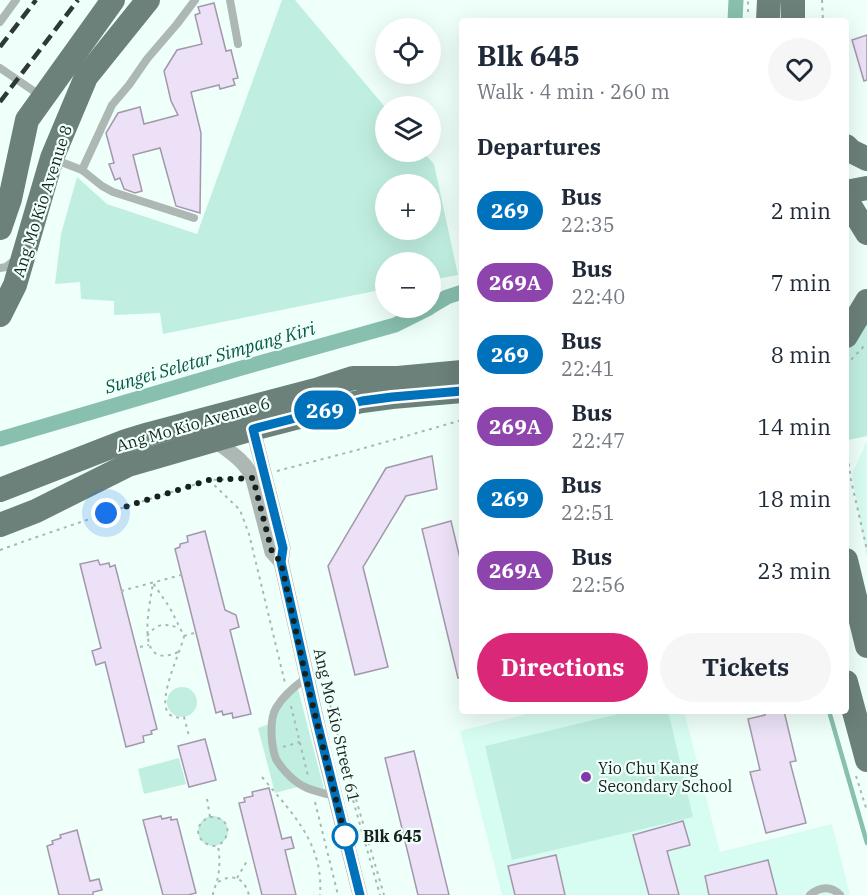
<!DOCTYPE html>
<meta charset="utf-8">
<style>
:root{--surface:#fff;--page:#f6f6f7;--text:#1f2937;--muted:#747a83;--accent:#db2777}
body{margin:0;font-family:"IBM Plex Serif",serif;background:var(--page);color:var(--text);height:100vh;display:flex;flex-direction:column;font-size:22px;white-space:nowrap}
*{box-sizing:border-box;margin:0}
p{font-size:20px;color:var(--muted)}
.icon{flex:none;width:33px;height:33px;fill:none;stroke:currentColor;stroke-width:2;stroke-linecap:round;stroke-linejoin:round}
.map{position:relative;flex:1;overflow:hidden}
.details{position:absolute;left:459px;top:18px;width:390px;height:696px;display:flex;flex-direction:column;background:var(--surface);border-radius:6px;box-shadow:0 6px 24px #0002}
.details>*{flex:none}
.badge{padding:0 12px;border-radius:20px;font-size:21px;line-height:39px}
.buttons{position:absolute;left:375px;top:18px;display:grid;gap:12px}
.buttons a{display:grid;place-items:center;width:66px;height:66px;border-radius:50%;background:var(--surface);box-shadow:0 6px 24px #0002;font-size:30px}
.you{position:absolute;width:30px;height:30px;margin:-15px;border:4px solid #fff;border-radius:50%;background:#1a73e8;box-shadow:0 0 0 9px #1a73e833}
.map>.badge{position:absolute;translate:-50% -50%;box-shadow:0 0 0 3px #fff}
h2{padding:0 18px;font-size:22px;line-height:54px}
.round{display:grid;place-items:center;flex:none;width:63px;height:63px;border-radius:32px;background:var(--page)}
.headline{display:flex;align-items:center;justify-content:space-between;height:102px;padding:0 18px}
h1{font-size:28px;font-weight:700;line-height:45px}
.primary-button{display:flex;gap:12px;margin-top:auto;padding:12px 18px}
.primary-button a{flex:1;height:69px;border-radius:36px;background:var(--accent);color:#fff;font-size:24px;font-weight:700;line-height:69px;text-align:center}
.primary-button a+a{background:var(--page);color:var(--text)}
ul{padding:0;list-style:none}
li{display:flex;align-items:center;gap:18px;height:72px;padding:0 18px}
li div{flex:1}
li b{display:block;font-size:22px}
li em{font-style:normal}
li .badge{min-width:66px;font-weight:700;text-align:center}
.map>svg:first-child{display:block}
.built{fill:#d7fcf1}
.green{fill:#c0efe1;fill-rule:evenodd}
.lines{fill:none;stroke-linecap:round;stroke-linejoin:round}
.stream{stroke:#88bfaf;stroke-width:4.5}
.canal{stroke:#88bfaf;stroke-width:15}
.building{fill:#ece1f6;stroke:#a398ab;stroke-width:1.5}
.path{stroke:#aab8b4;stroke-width:2;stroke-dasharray:3 4.5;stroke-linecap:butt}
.lane{stroke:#adb8b4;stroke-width:8}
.street{stroke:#adb8b4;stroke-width:15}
.primary{stroke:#6c817a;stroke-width:24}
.rail{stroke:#2e3935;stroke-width:4.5;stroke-dasharray:12 6;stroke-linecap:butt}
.line-casing{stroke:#fff;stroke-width:14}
.line{stroke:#0072bc;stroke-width:9}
.walk{stroke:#16201d;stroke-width:6;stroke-dasharray:0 10.8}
.poi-dot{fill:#8139ac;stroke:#effffa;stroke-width:2}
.stop-dot{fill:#fff;stroke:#0072bc;stroke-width:3}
.labels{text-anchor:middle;stroke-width:4.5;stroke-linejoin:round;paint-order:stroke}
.street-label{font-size:16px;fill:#16201d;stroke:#effffa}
.poi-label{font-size:16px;fill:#16201d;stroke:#effffa;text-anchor:start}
.stop-label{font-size:16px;font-weight:bold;fill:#16201d;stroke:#effffa;text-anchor:start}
.water-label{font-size:18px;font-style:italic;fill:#0b5748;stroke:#effffa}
</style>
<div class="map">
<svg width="867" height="895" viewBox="0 0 867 895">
<rect width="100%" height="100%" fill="#effffa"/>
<!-- built -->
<g class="built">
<polygon points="867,441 867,559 852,474"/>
<polygon points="538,711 684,711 720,852 832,824 850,895 502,895 460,731"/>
</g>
<!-- green -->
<g class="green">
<path d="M 282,0 L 295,0 L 385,107 L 386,152 L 423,152 L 434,164 L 458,275 L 431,280 L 430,262 L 386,262 L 385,289 L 163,334 L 160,313 L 114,315 L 114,301 L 81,299 L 80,282 L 55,284 L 61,234 L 77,177 L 107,204 L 197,234 ZM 386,184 L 430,184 L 430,230 L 386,230 Z"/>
<polygon points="867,305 867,436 848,440 846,425 846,311"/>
<polygon points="297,685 325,793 301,786 275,793 258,728 272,723 275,709"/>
<circle cx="182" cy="702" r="15"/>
<polygon points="631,711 668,711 693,817 512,860 485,746"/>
<polygon points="179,758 186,784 144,794 138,769"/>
<circle cx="213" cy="831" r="15"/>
</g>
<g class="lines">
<!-- stream -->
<polyline class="stream" points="829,711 867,843"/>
<!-- canal -->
<g class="canal">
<polyline points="735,21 736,0"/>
<polyline points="430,307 447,297 462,292"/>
<polyline points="0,439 238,369 395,325 429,308"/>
</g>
</g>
<!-- building -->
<g class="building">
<polygon points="214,3 226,51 231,50 238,78 233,79 235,85 220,89 219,85 191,92 201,133 200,213 176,206 160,148 133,155 142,191 135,193 124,189 120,178 115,180 109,164 114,163 106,133 118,113 140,107 144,124 178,115 171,101 164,71 177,50 202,44 195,15 200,13 198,7"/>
<polygon points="867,35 867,80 864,81 852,40"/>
<polygon points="432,456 437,489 406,496 363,567 388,667 355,675 328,566 386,468"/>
<polygon points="451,521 462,567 462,677 458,678 422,529"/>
<polygon points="205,531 225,610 236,615 239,627 230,630 251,714 233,718 232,713 223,715 222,711 216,713 175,549 180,547 180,544 188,542 187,536"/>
<polygon points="98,560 100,565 109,563 110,567 115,565 157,729 151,731 152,734 143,736 144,742 126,747 105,662 96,665 92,651 101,648 80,564"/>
<polygon points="764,711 784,711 796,761 790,762 806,823 766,833 750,772 760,770 748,719 765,715"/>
<polygon points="205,739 216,780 189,787 178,746"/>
<polygon points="414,751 449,895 418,895 385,758"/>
<polygon points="269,788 282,839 291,837 294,848 285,850 296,895 262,895 239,803 245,802 244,798 253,796 252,792"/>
<polygon points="161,816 162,819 171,817 171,820 177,819 196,893 188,895 163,895 143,820"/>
<polygon points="683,821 690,845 667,851 679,895 649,895 633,835"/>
<polygon points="77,830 90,881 99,879 102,890 93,892 93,895 59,895 47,846 53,844 52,841 61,838 60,835"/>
<polygon points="556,855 565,895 515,895 508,866"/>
<polygon points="768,860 777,895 709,895 705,876"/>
</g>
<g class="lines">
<!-- path -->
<g class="path">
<polyline points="822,0 823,21"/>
<polyline points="748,12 748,0"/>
<polyline points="846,365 867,343"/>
<polyline points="846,441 851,480 867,550"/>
<polyline points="277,471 361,449 462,420"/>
<polyline points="209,480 240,510 249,534 285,683"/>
<polyline points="0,550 28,540 125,507 209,480 236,479"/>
<polyline points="121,591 185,574"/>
<path d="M 147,636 C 157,623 164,623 179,628"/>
<polyline points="184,636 194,633"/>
<polyline points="140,647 149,645"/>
<path d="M 178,652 C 133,672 150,605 153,583 L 170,608 L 184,636 C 182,651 143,724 184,717 L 189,736"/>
<polyline points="323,676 339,741 384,895"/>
<polyline points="291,706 308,776"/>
<polyline points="283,747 300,742"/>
<polyline points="856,776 867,811"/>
<path d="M 262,777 C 292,813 324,844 320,895"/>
<polyline points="351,793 380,895"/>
<path d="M 207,799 L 210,817 C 190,825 197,847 218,846 C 220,857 220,870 217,881 C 216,886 213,890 213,895"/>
<polyline points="315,802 338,895"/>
<path d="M 210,817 C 230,817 233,835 218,846"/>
<polyline points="237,878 247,861"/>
<path d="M 218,882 C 234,873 244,878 249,895"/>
</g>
<!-- lane -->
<g class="lane">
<polyline points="230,0 238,44"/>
<polyline points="0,22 16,0"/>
<polyline points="0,68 41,96"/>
<polyline points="56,160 82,170 102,186 113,192 194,218"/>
<polyline points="82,170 112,105 129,85 147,59 177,24 195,0"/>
<polyline points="0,268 6,267 15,260"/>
<path d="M 306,678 C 295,686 283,696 276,708 C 269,720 271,746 276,759 C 281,768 293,781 303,786 C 312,791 324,793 334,796"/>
<path d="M 810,895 C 819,887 831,885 840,895"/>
</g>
<!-- street -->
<g class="street">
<polyline points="253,429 283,548 281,562 322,744 360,895"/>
<path d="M 214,440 C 229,451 246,461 253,479 L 272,552 L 281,562"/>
</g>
<!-- primary -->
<g class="primary">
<polyline points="768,21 769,0"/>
<polyline points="793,21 793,0"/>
<polyline points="846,146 851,151 867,159"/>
<polyline points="846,192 867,188"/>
<polyline points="846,199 867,233"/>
<polyline points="0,228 10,199 27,120 113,0"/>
<polyline points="0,315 15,285 52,158 86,77 148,0"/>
<polyline points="846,336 867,301"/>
<polyline points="0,490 126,441 149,434 319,389 353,378 398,378 462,372"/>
<polyline points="0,525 36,511 128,465 253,429 362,401 392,397 462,391"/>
<polyline points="846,560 867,646"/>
<polyline points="846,682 867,760"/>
</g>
<!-- rail -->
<g class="rail">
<polyline points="0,47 36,0"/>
<polyline points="0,102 78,0"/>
</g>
</g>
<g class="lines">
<!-- line casing -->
<g class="line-casing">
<polyline id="line" points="360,895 317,722 281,562 283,548 253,429 362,401 392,397 462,391"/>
</g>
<!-- line -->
<use href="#line" class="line"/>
<!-- walk -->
<polyline class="walk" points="106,513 209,480 253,478 272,552 281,562 306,678 346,840 345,836"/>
</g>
<!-- markers -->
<circle class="poi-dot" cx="586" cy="777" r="6"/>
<circle class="stop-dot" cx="345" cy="836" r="12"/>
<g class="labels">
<!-- street labels -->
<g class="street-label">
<text transform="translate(42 201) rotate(-72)" y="6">Ang Mo Kio Avenue 8</text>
<text transform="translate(193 424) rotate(-16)" y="6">Ang Mo Kio Avenue 6</text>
<text transform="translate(337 725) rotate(77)" y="6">Ang Mo Kio Street 61</text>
</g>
<!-- poi labels -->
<g class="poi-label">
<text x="598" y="774">Yio Chu Kang<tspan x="598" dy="18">Secondary School</tspan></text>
</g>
<!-- stop labels -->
<g class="stop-label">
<text x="363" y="842">Blk 645</text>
</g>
<!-- water labels -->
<g class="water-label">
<text transform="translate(210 358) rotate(-16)" y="6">Sungei Seletar Simpang Kiri</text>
</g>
</g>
</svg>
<div class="buttons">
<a><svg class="icon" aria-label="locate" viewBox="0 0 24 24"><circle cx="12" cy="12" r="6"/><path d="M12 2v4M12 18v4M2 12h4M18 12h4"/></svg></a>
<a><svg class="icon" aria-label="layers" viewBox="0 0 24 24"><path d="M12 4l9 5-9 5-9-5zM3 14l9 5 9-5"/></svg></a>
<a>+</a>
<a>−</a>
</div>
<div class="you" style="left:106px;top:513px"></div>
<b class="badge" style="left:325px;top:410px;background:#0072bc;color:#fff">269</b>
<section class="details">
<div class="headline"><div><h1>Blk 645</h1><p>Walk · 4 min · 260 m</p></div><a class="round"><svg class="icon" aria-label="heart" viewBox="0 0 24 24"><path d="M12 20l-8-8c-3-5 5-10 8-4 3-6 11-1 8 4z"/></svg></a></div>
<h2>Departures</h2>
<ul>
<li><span class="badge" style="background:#0072bc;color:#fff">269</span><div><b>Bus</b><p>22:35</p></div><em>2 min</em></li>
<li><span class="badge" style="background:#8e44ad;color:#fff">269A</span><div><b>Bus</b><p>22:40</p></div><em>7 min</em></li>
<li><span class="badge" style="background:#0072bc;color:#fff">269</span><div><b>Bus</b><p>22:41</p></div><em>8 min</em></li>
<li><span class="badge" style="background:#8e44ad;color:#fff">269A</span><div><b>Bus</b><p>22:47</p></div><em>14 min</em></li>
<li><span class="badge" style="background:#0072bc;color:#fff">269</span><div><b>Bus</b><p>22:51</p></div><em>18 min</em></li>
<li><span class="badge" style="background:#8e44ad;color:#fff">269A</span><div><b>Bus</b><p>22:56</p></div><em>23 min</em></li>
</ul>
<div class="primary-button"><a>Directions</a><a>Tickets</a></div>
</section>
</div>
